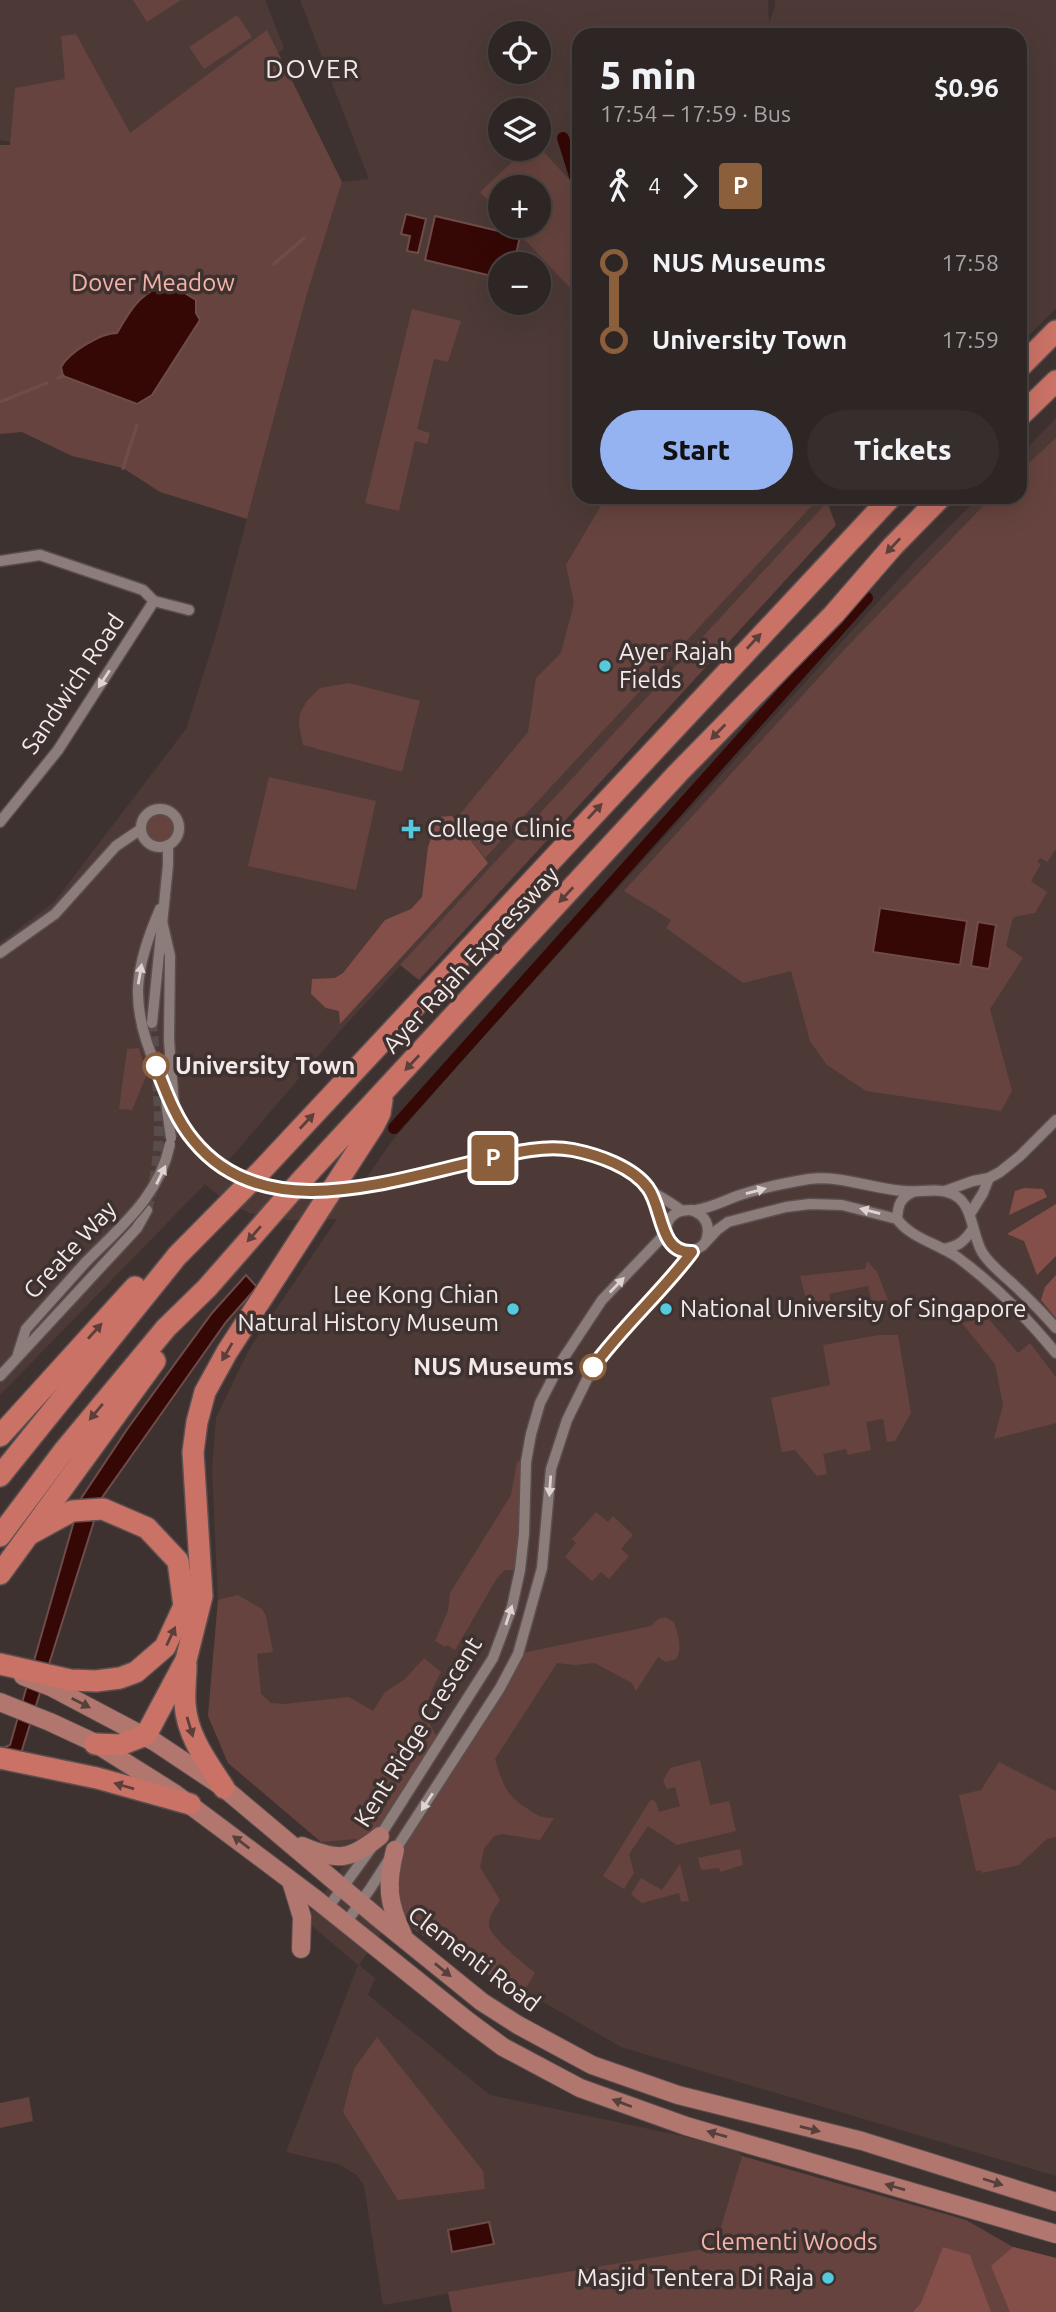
<!DOCTYPE html>
<meta charset="utf-8">
<style>
:root{--surface:#2e2624;--page:#362e2c;--text:#f1f3f6;--muted:#a7a5a6;--line:#494341;--accent:#95b2f1}
body{margin:0;font-family:Ubuntu,sans-serif;background:var(--page);color:var(--text);height:100vh;display:flex;flex-direction:column;font-size:26px;white-space:nowrap}
*{box-sizing:border-box;margin:0}
p{font-size:23px;color:var(--muted)}
.icon{flex:none;width:38px;height:38px;fill:none;stroke:currentColor;stroke-width:2;stroke-linecap:round;stroke-linejoin:round}
.map{position:relative;flex:1;overflow:hidden}
.drawer{position:absolute;left:572px;top:28px;width:455px;height:476px;display:flex;flex-direction:column;background:var(--surface);border-radius:21px;box-shadow:0 7px 28px #0002,0 0 0 2px var(--line)}
.drawer>*{flex:none}
.badge{padding:0 14px;border-radius:5px;font-size:24px;line-height:46px}
.fabs{position:absolute;left:488px;top:21px;display:grid;gap:14px}
.fabs a{display:grid;place-items:center;width:63px;height:63px;border-radius:50%;background:var(--surface);box-shadow:0 7px 28px #0002,0 0 0 2px var(--line);font-size:35px}
.map>.badge{position:absolute;translate:-50% -50%;box-shadow:0 0 0 4px #fff}
.legs{display:flex;align-items:center;gap:10px;height:77px;padding:0 28px;font-size:23px}
.legs p{margin-inline-start:auto}
.summary{display:flex;align-items:center;justify-content:space-between;height:119px;padding:0 28px}
h1{font-size:38px;font-weight:800;line-height:52px}
.primary-button{display:flex;gap:14px;margin-top:auto;padding:14px 28px}
.primary-button a{flex:1;height:80px;border-radius:42px;background:var(--accent);color:#111;font-size:28px;font-weight:800;line-height:80px;text-align:center}
.primary-button a+a{background:var(--page);color:var(--text)}
ul{padding:0 28px;list-style:none}
li{display:flex;align-items:center;gap:24px;height:77px;font-size:26px}
li i{display:grid;place-items:center;width:10px;height:100%;margin:0 9px;background:currentColor}
li i::after{content:'';width:18px;height:18px;margin:-9px;border:5px solid;border-radius:50%;background:var(--surface)}
li p{margin-inline-start:auto}
li:first-child i{background:linear-gradient(#0000 50%,currentColor 0)}
li:last-child i{background:linear-gradient(currentColor 50%,#0000 0)}
.map>svg:first-child{display:block}
.built{fill:#4d3a37;fill-rule:evenodd}
.green{fill:#66433e}
.forest{fill:#834f48}
.water{fill:#350806;stroke:#6e4c4a;stroke-width:2}
.lines{fill:none;stroke-linecap:round;stroke-linejoin:round}
.stream{stroke:#6e4c4a;stroke-width:3.5}
.canal{stroke:#350806;stroke-width:12}
.minor-tunnel{stroke:#594d4c;stroke-width:10;stroke-dasharray:10 5;stroke-linecap:butt}
.minor-casing{stroke:#5a4f4e;stroke-width:13}
.primary-casing{stroke:#5a4f4e;stroke-width:20}
.motorway-casing{stroke:#5a4f4e;stroke-width:24}
.minor{stroke:#8c7d7b;stroke-width:10}
.primary{stroke:#b1766e;stroke-width:18}
.motorway{stroke:#ca7266;stroke-width:21}
.minor-bridge-casing{stroke:#5a4f4e;stroke-width:13;stroke-linecap:butt}
.minor-bridge{stroke:#8c7d7b;stroke-width:10}
.oneway{fill:#5a3f3b}
.oneway2{fill:#ded3d2}
.oneway3{fill:#55403c}
.line-1-casing{stroke:#fff;stroke-width:16}
.line-1{stroke:#8b5e3c;stroke-width:10}
.poi-dot{fill:#53cbdc;stroke:#3e3230;stroke-width:2.5}
.stop-1-dot{fill:#fff;stroke:#8b5e3c;stroke-width:3.5}
.labels{text-anchor:middle;stroke-width:7;stroke-linejoin:round;paint-order:stroke}
.park-label{font-size:24px;fill:#f6b2a8;stroke:#3e3230}
.poi-label{font-size:24px;fill:#f2e9e8;stroke:#3e3230;text-anchor:start}
.street-label{font-size:24px;fill:#f2e9e8;stroke:#3e3230}
.stop-label{font-size:24px;font-weight:bold;fill:#f2e9e8;stroke:#3e3230;text-anchor:start}
.neighbourhood-label{font-size:26px;letter-spacing:2px;fill:#f2e9e8;stroke:#3e3230}
</style>
<div class="map">
<svg width="1056" height="2312" viewBox="0 0 1056 2312">
<rect width="100%" height="100%" fill="#3e3230"/>
<!-- built -->
<g class="built">
<polygon points="0,0 265,0 284,48 207,113 125,158 0,140"/>
<path d="M 300,0 L 768,0 L 769,23 L 775,7 L 775,0 L 1056,0 L 1056,308 L 1020,344 L 1020,35 L 579,35 L 579,162 L 572,137 L 559,138 L 568,177 L 579,188 L 579,497 L 832,497 L 340,1031 L 228,1161 L 244,1172 L 279,1180 L 318,1185 L 365,1180 L 392,1141 L 476,1045 L 917,559 L 979,497 L 1020,497 L 1020,455 L 1056,418 L 1056,2176 L 621,2047 L 524,1991 L 462,1962 L 394,1916 L 359,1965 L 375,1978 L 368,1995 L 490,2095 L 733,2147 L 742,2156 L 715,2247 L 383,2305 L 364,2186 L 357,2175 L 338,2164 L 286,2152 L 358,1965 L 305,1920 L 346,1863 L 228,1763 L 208,1716 L 218,1600 L 212,1469 L 216,1418 L 248,1351 L 337,1219 L 289,1220 L 249,1213 L 220,1197 L 205,1184 L 0,1395 L 0,943 L 55,901 L 186,729 L 218,628 L 307,294 L 342,182 L 369,179 ZM 500,33 L 539,33 L 539,72 L 500,72 ZM 500,110 L 539,110 L 539,149 L 500,149 ZM 500,187 L 539,187 L 539,226 L 500,226 ZM 500,264 L 539,264 L 539,303 L 500,303 Z"/>
</g>
<!-- green -->
<g class="green">
<polygon points="133,0 181,0 147,22"/>
<polygon points="237,15 252,37 204,69 189,47"/>
<polygon points="267,30 342,182 307,294 247,519 160,492 123,468 72,456 22,432 0,434 0,145 10,145 15,88 65,79 61,36 76,34 130,133"/>
<polygon points="539,147 579,190 579,278 569,287 512,226 539,226 539,187 500,187 500,214 480,192 526,149 539,149"/>
<polygon points="412,309 461,321 448,362 434,359 417,429 430,433 427,444 415,441 399,511 365,503"/>
<polygon points="1056,438 1056,849 1047,862 1040,858 1037,862 1041,864 1031,881 1047,892 1035,913 1013,917 1006,946 1023,958 990,1009 1012,1091 1001,1111 866,1091 827,1065 810,1041 791,971 743,983 666,928 671,920 624,891 844,650 988,501 993,497 1020,497 1020,471"/>
<polygon points="606,497 820,497 485,858 455,820 528,732 536,678 561,653 574,603 566,565"/>
<polygon points="827,502 836,525 419,980 400,965"/>
<polygon points="349,683 420,701 402,772 303,745 299,725 300,713 307,701 320,688"/>
<polygon points="269,777 376,801 356,890 248,866"/>
<circle cx="160" cy="828" r="14"/>
<polygon points="139,1048 147,1074 132,1110 119,1109 127,1049"/>
<polygon points="867,1261 877,1272 888,1300 872,1302 868,1286 829,1294 833,1313 816,1317 812,1298 806,1299 800,1276 865,1269"/>
<polygon points="987,1317 1018,1353 1030,1343 1056,1377 1056,1423 994,1439 1003,1405 995,1364 962,1323"/>
<polygon points="879,1335 898,1335 911,1413 895,1441 887,1442 883,1419 866,1422 871,1450 848,1455 846,1449 823,1454 827,1474 817,1476 795,1450 782,1452 771,1398 830,1385 823,1345"/>
<polygon points="517,1461 526,1462 520,1570 505,1570 497,1578 455,1650 447,1645 445,1647 435,1641 448,1611 450,1593 511,1495"/>
<polygon points="596,1512 608,1522 613,1516 633,1535 621,1549 629,1556 609,1579 601,1572 592,1581 565,1557 576,1543 572,1539"/>
<path d="M 238,1595 L 262,1609 L 266,1616 L 273,1652 L 257,1654 L 261,1694 L 271,1703 L 284,1704 L 349,1697 L 373,1711 L 385,1692 L 405,1679 L 424,1658 L 441,1672 C 426,1701 419,1714 441,1742 L 367,1846 L 356,1839 L 321,1842 L 228,1763 L 208,1716 L 218,1600 Z"/>
<path d="M 665,1617 L 674,1622 C 678,1635 683,1647 676,1659 L 666,1662 L 658,1657 L 636,1691 L 632,1683 L 595,1663 L 575,1665 L 557,1663 L 495,1759 C 503,1784 505,1795 528,1809 C 538,1816 542,1818 554,1818 L 540,1840 L 502,1834 L 494,1836 L 484,1849 L 480,1867 L 500,1900 C 496,1907 488,1916 489,1925 C 490,1938 525,1964 535,1973 L 524,1991 L 462,1962 L 409,1925 L 389,1879 L 392,1861 L 518,1654 L 651,1626 L 658,1619 Z"/>
<polygon points="700,1760 710,1805 729,1801 736,1831 677,1845 648,1826 629,1854 634,1873 624,1889 603,1876 651,1799 656,1802 659,1812 680,1806 675,1787 667,1789 663,1781 670,1768"/>
<polygon points="999,1762 1056,1791 1056,1837 1047,1839 1019,1865 982,1873 981,1870 976,1871 959,1795 981,1790"/>
<polygon points="740,1849 743,1865 720,1872 719,1868 701,1870 698,1858"/>
<polygon points="680,1864 689,1901 681,1902 679,1893 642,1903 631,1894 641,1878 662,1890"/>
<polygon points="377,2037 483,2171 485,2189 398,2200 343,2112 354,2069"/>
<polygon points="29,2097 33,2121 0,2128 0,2103"/>
<polygon points="742,2156 966,2220 1013,2247 1056,2258 1056,2312 452,2312 448,2292 715,2247"/>
</g>
<!-- forest -->
<g class="forest">
<polygon points="452,816 488,863 340,1024 339,1011 326,1008 311,994 312,979 335,978 343,973 385,920 411,909 422,897 428,847 438,817"/>
<polygon points="1024,1188 1043,1189 1047,1197 1009,1215 1015,1191"/>
<polygon points="1056,1204 1056,1256 1037,1275 1024,1241 1007,1234"/>
<polygon points="1056,1275 1056,1318 1041,1300 1045,1287"/>
<polygon points="943,2247 970,2255 991,2312 913,2312 921,2303"/>
<polygon points="1013,2247 1056,2258 1056,2312 1010,2312 991,2266"/>
</g>
<!-- water -->
<g class="water">
<polygon points="406,214 426,219 418,253 407,251 410,236 401,234"/>
<polygon points="435,216 520,236 514,264 500,264 500,278 425,260"/>
<path d="M 161,285 L 173,286 L 196,300 L 196,313 L 200,320 L 152,395 L 137,404 L 63,376 L 61,367 C 69,352 101,333 117,333 C 131,309 136,299 161,285 Z"/>
<polygon points="880,908 967,921 960,965 873,952"/>
<polygon points="978,922 996,925 989,969 971,966"/>
<polygon points="246,1275 257,1287 226,1322 101,1499 21,1753 0,1770 0,1749 10,1745 80,1500 128,1428 212,1313"/>
<polygon points="489,2222 494,2244 452,2252 448,2230"/>
</g>
<g class="lines">
<!-- stream -->
<g class="stream">
<polyline points="274,264 304,238"/>
<polyline points="58,378 63,376"/>
<polyline points="0,402 47,383"/>
<polyline points="123,468 137,425"/>
</g>
<!-- canal -->
<g class="canal">
<polyline points="563,138 576,179 579,182"/>
<polyline points="394,1128 867,598"/>
</g>
<!-- minor-tunnel -->
<path class="minor-tunnel" d="M 147,1210 C 166,1148 158,1087 152,1023"/>
<!-- minor casing -->
<g class="minor-casing">
<g id="minor">
<polyline points="0,561 40,555 143,590 154,601"/>
<polyline points="154,601 189,610"/>
<circle cx="160" cy="828" r="19"/>
<polyline points="0,822 58,750 154,601"/>
<polyline points="162,921 170,956 169,1040 174,1106"/>
<polyline points="0,953 55,914 116,846 141,829"/>
<polyline points="152,1023 168,865 168,845"/>
<path d="M 156,1066 C 129,1005 134,969 160,909"/>
<path d="M 490,1159 C 539,1145 591,1145 635,1175 C 641,1179 645,1186 650,1190 C 660,1197 672,1203 682,1211"/>
<polyline points="650,1190 666,1230"/>
<polyline points="945,1191 973,1181 989,1178 1000,1172 1020,1156 1056,1120"/>
<path d="M 691,1210 C 706,1215 711,1226 706,1241"/>
<polyline points="970,1214 983,1193 989,1178"/>
<path d="M 897,1219 C 898,1205 900,1198 913,1192"/>
<path d="M 943,1249 C 957,1247 964,1242 972,1230"/>
<path d="M 692,1252 C 665,1254 656,1219 681,1211 C 686,1210 691,1210 696,1210 C 710,1208 724,1201 737,1196 C 760,1188 785,1183 809,1179 C 842,1175 872,1189 904,1191 C 921,1193 940,1186 956,1196 C 973,1206 972,1235 982,1252 C 989,1264 1002,1274 1012,1283 C 1027,1297 1042,1312 1056,1328"/>
<polyline points="18,1354 26,1329 85,1263"/>
<polyline points="0,1376 137,1228 147,1210"/>
<polyline points="327,1909 380,1836 493,1658 512,1607 520,1570 524,1534 526,1462 531,1434 540,1403 561,1362 602,1300 666,1233"/>
<path d="M 345,1924 L 370,1889 L 500,1688 L 518,1654 L 542,1568 L 551,1469 L 567,1420 L 593,1367 L 612,1342 L 650,1302 L 692,1252 L 702,1246 L 717,1230 L 728,1222 L 786,1207 L 810,1204 L 842,1205 L 897,1219 C 912,1239 937,1243 957,1257 C 993,1283 1027,1318 1056,1353"/>
</g>
</g>
<!-- primary casing -->
<g class="primary-casing">
<g id="primary">
<polyline points="23,1676 51,1687 155,1742 224,1788 377,1917 482,2002 518,2025 592,2065 678,2095 862,2141 1056,2202"/>
<polyline points="0,1702 50,1722 93,1742 174,1793 317,1900 468,2021 503,2047 580,2088 686,2126 1056,2234"/>
<path d="M 302,1846 C 338,1861 349,1861 380,1836"/>
<path d="M 395,1850 C 386,1885 388,1903 403,1935"/>
<polyline points="291,1881 302,1917 301,1949"/>
</g>
</g>
<!-- motorway casing -->
<g class="motorway-casing">
<g id="motorway">
<polyline points="1020,367 1056,331"/>
<polyline points="1020,416 1056,381"/>
<polyline points="0,1436 135,1287"/>
<polyline points="0,1476 177,1256 261,1171 891,497"/>
<polyline points="0,1536 63,1452 166,1328 207,1288 299,1183 678,773 834,614 893,546 941,497"/>
<polyline points="0,1574 155,1361"/>
<polyline points="0,1664 70,1680 96,1681 120,1678 136,1672 165,1647 184,1606 178,1561 147,1528 103,1509 72,1511 30,1534"/>
<path d="M 186,1665 C 186,1678 184,1691 185,1704 C 187,1736 207,1762 224,1788"/>
<polyline points="95,1744 120,1745 146,1735 186,1660 202,1596 193,1452 197,1422 205,1392 227,1352 374,1125 380,1113 382,1100"/>
<polyline points="0,1758 97,1778 190,1804"/>
</g>
</g>
<!-- minor -->
<use href="#minor" class="minor"/>
<!-- primary -->
<use href="#primary" class="primary"/>
<!-- motorway -->
<use href="#motorway" class="motorway"/>
<!-- minor-bridge casing -->
<g class="minor-bridge-casing">
<g id="minor-bridge">
<path d="M 156,1066 C 167,1092 176,1120 194,1141 C 266,1228 398,1179 490,1159"/>
<polyline points="166,1102 171,1138"/>
<path d="M 85,1263 C 121,1226 159,1197 170,1144"/>
</g>
</g>
<!-- minor-bridge -->
<use href="#minor-bridge" class="minor-bridge"/>
</g>
<!-- one-way arrows -->
<defs><path id="oneway-solid" d="M-6-.8H1V-3.2L6.5 0L1 3.2V.8H-6Z" transform="scale(1.75)"/></defs>
<g class="oneway">
<use href="#oneway-solid" transform="translate(893 546) rotate(133)"/>
<use href="#oneway-solid" transform="translate(754 641) rotate(-47)"/>
<use href="#oneway-solid" transform="translate(718 732) rotate(134)"/>
<use href="#oneway-solid" transform="translate(595 811) rotate(-47)"/>
<use href="#oneway-solid" transform="translate(566 895) rotate(133)"/>
<use href="#oneway-solid" transform="translate(412 1063) rotate(133)"/>
<use href="#oneway-solid" transform="translate(307 1121) rotate(-47)"/>
<use href="#oneway-solid" transform="translate(254 1234) rotate(131)"/>
<use href="#oneway-solid" transform="translate(95 1331) rotate(-48)"/>
<use href="#oneway-solid" transform="translate(227 1352) rotate(120)"/>
<use href="#oneway-solid" transform="translate(96 1412) rotate(130)"/>
<use href="#oneway-solid" transform="translate(171 1636) rotate(-65)"/>
<use href="#oneway-solid" transform="translate(190 1727) rotate(73)"/>
<use href="#oneway-solid" transform="translate(124 1786) rotate(-164)"/>
</g>
<g class="oneway2">
<use href="#oneway-solid" transform="translate(104 679) rotate(123)"/>
<use href="#oneway-solid" transform="translate(140 974) rotate(-80)"/>
<use href="#oneway-solid" transform="translate(161 1175) rotate(-64)"/>
<use href="#oneway-solid" transform="translate(756 1191) rotate(-15)"/>
<use href="#oneway-solid" transform="translate(870 1211) rotate(-166)"/>
<use href="#oneway-solid" transform="translate(617 1285) rotate(-46)"/>
<use href="#oneway-solid" transform="translate(550 1486) rotate(94)"/>
<use href="#oneway-solid" transform="translate(509 1615) rotate(-72)"/>
<use href="#oneway-solid" transform="translate(427 1802) rotate(123)"/>
</g>
<g class="oneway3">
<use href="#oneway-solid" transform="translate(81 1703) rotate(27)"/>
<use href="#oneway-solid" transform="translate(241 1842) rotate(-143)"/>
<use href="#oneway-solid" transform="translate(443 1970) rotate(39)"/>
<use href="#oneway-solid" transform="translate(622 2103) rotate(-159)"/>
<use href="#oneway-solid" transform="translate(810 2129) rotate(14)"/>
<use href="#oneway-solid" transform="translate(717 2134) rotate(-164)"/>
<use href="#oneway-solid" transform="translate(993 2182) rotate(18)"/>
<use href="#oneway-solid" transform="translate(895 2187) rotate(-164)"/>
</g>
<g class="lines">
<!-- line-1 casing -->
<g class="line-1-casing">
<path id="line-1" d="M 156,1066 C 166,1092 176,1120 194,1141 C 263,1225 386,1182 474,1162 C 505,1155 541,1144 573,1150 C 598,1155 633,1167 648,1188 C 663,1208 659,1254 692,1252 C 662,1292 623,1326 593,1367"/>
</g>
<!-- line-1 -->
<use href="#line-1" class="line-1"/>
</g>
<!-- markers -->
<g class="poi-dot">
<circle cx="605" cy="666" r="7"/>
<path d="M407.5 818.5h7v7h7v7h-7v7h-7v-7h-7v-7h7z"/>
<circle cx="513" cy="1309" r="7"/>
<circle cx="666" cy="1309" r="7"/>
<circle cx="828" cy="2278" r="7"/>
</g>
<g class="stop-1-dot">
<circle cx="156" cy="1066" r="12"/>
<circle cx="593" cy="1367" r="12"/>
</g>
<g class="labels">
<!-- park labels -->
<g class="park-label">
<text x="153" y="291">Dover Meadow</text>
<text x="789" y="2250">Clementi Woods</text>
</g>
<!-- poi labels -->
<g class="poi-label">
<text x="619" y="660">Ayer Rajah<tspan x="619" dy="28">Fields</tspan></text>
<text x="427" y="837">College Clinic</text>
<text x="499" y="1303" text-anchor="end">Lee Kong Chian<tspan x="499" dy="28">Natural History Museum</tspan></text>
<text x="680" y="1317">National University of Singapore</text>
<text x="814" y="2286" text-anchor="end">Masjid Tentera Di Raja</text>
</g>
<!-- street labels -->
<g class="street-label">
<text transform="translate(73 684) rotate(-56)" y="8">Sandwich Road</text>
<text transform="translate(471 960) rotate(-47)" y="8">Ayer Rajah Expressway</text>
<text transform="translate(70 1250) rotate(-47)" y="8">Create Way</text>
<text transform="translate(418 1732) rotate(-58)" y="8">Kent Ridge Crescent</text>
<text transform="translate(474 1959) rotate(37)" y="8">Clementi Road</text>
</g>
<!-- stop labels -->
<g class="stop-label">
<text x="175" y="1074">University Town</text>
<text x="574" y="1375" text-anchor="end">NUS Museums</text>
</g>
<!-- neighbourhood labels -->
<g class="neighbourhood-label">
<text x="313" y="78">DOVER</text>
</g>
</g>
</svg>
<div class="fabs">
<a><svg class="icon" aria-label="locate" viewBox="0 0 24 24"><circle cx="12" cy="12" r="6"/><path d="M12 2v4M12 18v4M2 12h4M18 12h4"/></svg></a>
<a><svg class="icon" aria-label="layers" viewBox="0 0 24 24"><path d="M12 4l9 5-9 5-9-5zM3 14l9 5 9-5"/></svg></a>
<a>+</a>
<a>−</a>
</div>
<b class="badge" style="left:493px;top:1158px;background:#8b5e3c;color:#fff">P</b>
<section class="drawer">
<div class="summary"><div><h1>5 min</h1><p>17:54 – 17:59 · Bus</p></div><b>$0.96</b></div>
<div class="legs"><svg class="icon" aria-label="walk" viewBox="0 0 24 24"><circle cx="13" cy="4" r="2"/><path d="M13 8l-2 6 4 7M11 14l-3 7M7 12l3-4h3l4 4"/></svg>4<svg class="icon" aria-label="forward" viewBox="0 0 24 24"><path d="M9 5l7 7-7 7"/></svg><b class="badge" style="background:#8b5e3c;color:#fff">P</b></div>
<ul>
<li><i style="color:#8b5e3c"></i><b>NUS Museums</b><p>17:58</p></li>
<li><i style="color:#8b5e3c"></i><b>University Town</b><p>17:59</p></li>
</ul>
<div class="primary-button"><a>Start</a><a>Tickets</a></div>
</section>
</div>
